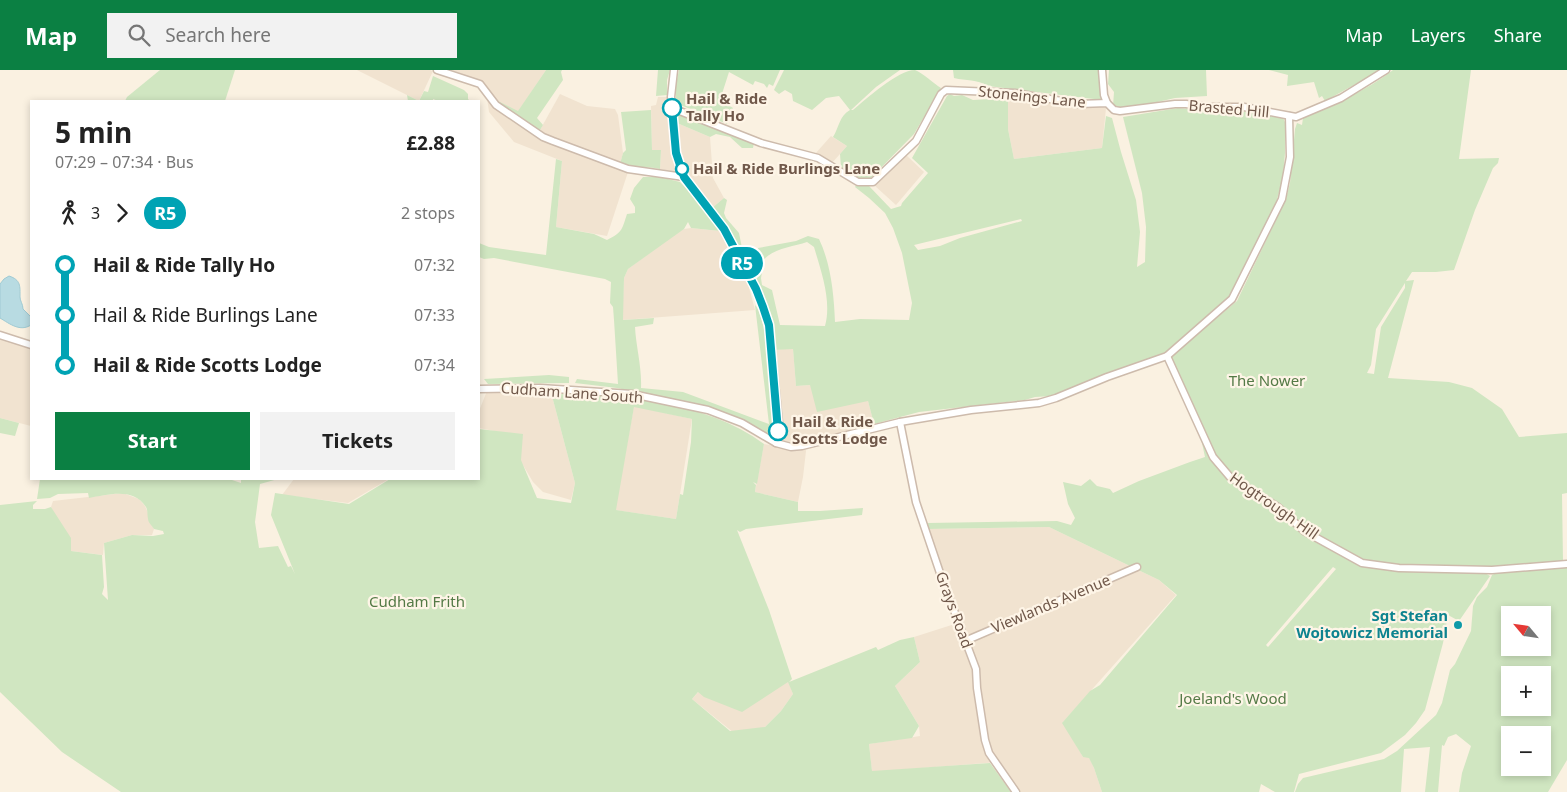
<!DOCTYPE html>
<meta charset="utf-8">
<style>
:root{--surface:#fff;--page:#f2f2f2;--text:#222;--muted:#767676;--accent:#0b8043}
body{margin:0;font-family:"Noto Sans",sans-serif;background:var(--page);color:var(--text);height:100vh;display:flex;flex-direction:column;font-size:19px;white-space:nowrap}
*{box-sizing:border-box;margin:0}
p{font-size:16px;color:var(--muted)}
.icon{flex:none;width:28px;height:28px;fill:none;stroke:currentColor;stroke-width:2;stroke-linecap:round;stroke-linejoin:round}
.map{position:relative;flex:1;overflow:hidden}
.panel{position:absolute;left:30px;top:30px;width:450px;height:380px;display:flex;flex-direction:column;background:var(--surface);border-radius:0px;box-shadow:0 2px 8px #0003}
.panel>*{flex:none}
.badge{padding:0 10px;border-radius:16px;font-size:18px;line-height:32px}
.needle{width:32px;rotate:299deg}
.tools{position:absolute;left:1501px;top:536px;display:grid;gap:10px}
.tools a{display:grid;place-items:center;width:50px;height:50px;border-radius:0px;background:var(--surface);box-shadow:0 2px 8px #0003;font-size:25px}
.map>.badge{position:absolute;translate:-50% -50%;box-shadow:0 0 0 2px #fff}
.legs{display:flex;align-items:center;gap:8px;height:55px;padding:0 25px;font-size:16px}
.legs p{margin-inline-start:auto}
.overview{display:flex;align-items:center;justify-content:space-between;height:85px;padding:0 25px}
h1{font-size:28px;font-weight:700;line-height:38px}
.cta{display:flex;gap:10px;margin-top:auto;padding:10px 25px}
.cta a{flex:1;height:58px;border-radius:0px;background:var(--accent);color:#fff;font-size:20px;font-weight:700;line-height:58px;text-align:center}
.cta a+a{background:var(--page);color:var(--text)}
ul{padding:0 25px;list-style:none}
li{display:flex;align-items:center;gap:18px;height:50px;font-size:19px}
li i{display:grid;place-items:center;width:8px;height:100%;margin:0 6px;background:currentColor}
li i::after{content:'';width:12px;height:12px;margin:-6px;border:4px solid;border-radius:50%;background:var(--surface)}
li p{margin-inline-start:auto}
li:first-child i{background:linear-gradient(#0000 50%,currentColor 0)}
li:last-child i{background:linear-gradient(currentColor 50%,#0000 0)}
header{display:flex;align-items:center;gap:30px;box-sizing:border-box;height:70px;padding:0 25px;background:var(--accent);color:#fff}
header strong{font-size:24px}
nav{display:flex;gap:28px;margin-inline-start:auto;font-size:18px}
.search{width:350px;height:45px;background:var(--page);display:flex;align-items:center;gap:12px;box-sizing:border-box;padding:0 18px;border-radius:0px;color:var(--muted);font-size:19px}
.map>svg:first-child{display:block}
.residential{fill:#f1e3d0}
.green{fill:#d0e6c1;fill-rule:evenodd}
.water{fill:#b8dbe2;stroke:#9fcad3}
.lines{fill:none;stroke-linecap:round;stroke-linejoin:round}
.minor-casing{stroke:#cdbbac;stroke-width:9}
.minor{stroke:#fff;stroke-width:6}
.line-1-casing{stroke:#fff;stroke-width:11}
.line-1{stroke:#00a3b4;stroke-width:8}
.stop-1-dot{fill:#fff;stroke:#00a3b4;stroke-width:2.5}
.culture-dot{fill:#0f9aa8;stroke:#fef5e7;stroke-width:2}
.labels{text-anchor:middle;stroke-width:4.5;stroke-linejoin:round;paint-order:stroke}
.street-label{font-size:15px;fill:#70584a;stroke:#fef5e7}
.stop-label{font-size:15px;font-weight:bold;fill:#70584a;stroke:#fef5e7;text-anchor:start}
.park-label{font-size:15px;fill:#547a46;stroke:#fef5e7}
.culture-label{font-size:15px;font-weight:bold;fill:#0d838f;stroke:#fef5e7;text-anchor:end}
</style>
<header>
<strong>Map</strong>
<div class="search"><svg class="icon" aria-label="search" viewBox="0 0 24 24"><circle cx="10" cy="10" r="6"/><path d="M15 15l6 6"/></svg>Search here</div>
<nav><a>Map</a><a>Layers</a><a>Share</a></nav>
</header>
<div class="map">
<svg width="1567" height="722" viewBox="0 0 1567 722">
<rect width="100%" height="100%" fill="#faf1e1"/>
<!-- residential -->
<g class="residential">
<polygon points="357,0 430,0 433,1 419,31"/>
<polygon points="451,0 546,0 518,42 496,30 481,11"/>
<polygon points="560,24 587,36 615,39 618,45 623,83 620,94 554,69 540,60"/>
<polygon points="1008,25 1106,38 1102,78 1014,89 1008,59"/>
<polygon points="658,27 668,27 671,75 680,103 660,99 661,80 652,80 651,36 656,35"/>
<polygon points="487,28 545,69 628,102 607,166 556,157 562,91 514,72 489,42"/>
<polygon points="677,53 710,67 713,108 724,128 712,138 688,105 682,93 678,80"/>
<polygon points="831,66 847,76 832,93 815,84"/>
<polygon points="906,85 924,102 896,135 874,115"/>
<polygon points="691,158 720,161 739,191 747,210 755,240 622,250 624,208 628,199 674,165 684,159"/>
<polygon points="759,182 762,202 753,207 743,189"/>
<polygon points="0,268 31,278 31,356 0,348"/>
<polygon points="793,278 796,316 810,315 868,331 874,354 804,374 806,381 803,407 798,432 755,422 764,374 781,377 783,346 774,280"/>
<polygon points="512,320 552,326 575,413 571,430 543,422 533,412 504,363 479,358 479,341 487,321"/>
<polygon points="634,336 692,349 676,449 615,440"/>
<polygon points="294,409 389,409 348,433 282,425"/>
<polygon points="123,423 139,429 145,436 148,443 148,449 154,459 152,465 132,465 104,473 103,485 71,481 51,437 53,431"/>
<polygon points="1049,457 1159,510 1176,525 1063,652 1083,687 1089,687 1094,698 1102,722 1018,722 998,692 872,702 869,674 920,666 919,656 895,616 920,592 914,567 961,552 928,459"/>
<polygon points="786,605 793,624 781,641 762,660 734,663 692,629 701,619"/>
</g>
<!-- green -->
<g class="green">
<polygon points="160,0 235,0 225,31 125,31 127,27"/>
<polygon points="546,0 562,0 561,2 563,10 537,48 543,55 540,60 498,35 496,30 518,41"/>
<polygon points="658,0 670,0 667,10 667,25 656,26"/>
<path d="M 679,0 L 780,0 L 773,16 L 769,14 L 767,18 L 764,14 L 755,11 L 753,15 L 729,2 L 720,30 L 733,38 L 727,54 L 678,34 C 673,23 677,11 679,0 Z"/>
<path d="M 784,0 L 900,0 L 876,17 L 851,40 L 853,40 C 865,30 898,0 915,0 C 923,3 933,13 941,18 L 914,64 L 870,109 L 861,109 L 841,97 L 840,84 L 847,76 L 833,67 C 839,58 839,46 850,40 L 839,26 L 826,28 L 812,40 L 793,31 L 792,24 L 785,20 L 779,24 L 774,20 Z"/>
<path d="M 953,0 L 1098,0 L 1102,30 L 988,16 C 977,9 966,11 954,8 Z"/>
<polygon points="1109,0 1206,0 1207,26 1175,28 1140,36 1117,38 1113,36 1114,22 1108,14"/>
<polygon points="1269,0 1381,0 1325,31 1322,26 1319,28 1314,12 1287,16 1288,5"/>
<path d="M 1393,0 L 1471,0 L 1459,89 L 1499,88 L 1498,93 L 1493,98 L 1475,140 L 1454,200 L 1436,202 L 1412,202 L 1406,211 L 1414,210 L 1388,308 L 1449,312 L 1472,318 L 1502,339 L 1519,367 L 1567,363 L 1567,423 L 1562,424 L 1563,492 L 1492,498 L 1398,494 L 1363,490 L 1307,459 L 1280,435 L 1232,404 L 1215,385 L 1170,287 L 1237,231 L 1286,129 L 1290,113 L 1295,59 L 1297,53 L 1302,55 L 1303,48 C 1334,34 1366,21 1393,0 ZM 1405,213 L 1405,218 L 1381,257 L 1374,304 L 1367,303 L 1371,295 L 1376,259 Z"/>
<polygon points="433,6 464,20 468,24 468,29 470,31 438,31 433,29 433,31 408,31 407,25 419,31 424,21 428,22"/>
<path d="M 950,24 L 954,26 L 962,25 L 973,30 L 991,29 L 999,26 L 1002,28 L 1008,25 L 1008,59 L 1014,89 L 1102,78 L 1106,46 L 1112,48 L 1121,82 L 1136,130 L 1140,162 L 1137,197 L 1145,192 L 1146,157 L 1142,123 L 1123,47 L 1178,38 L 1223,42 L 1237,40 L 1251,43 L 1252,40 L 1270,43 L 1270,46 L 1283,48 L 1285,52 L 1285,83 L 1283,108 L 1276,133 L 1229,227 L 1169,283 L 1052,326 L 1035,327 L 1025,330 L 919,342 L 874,354 L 868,331 L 817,342 L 810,315 L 796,316 L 793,279 L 774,280 C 772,255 768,228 753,207 L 762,202 L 761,208 L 762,215 L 772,220 L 780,255 L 825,256 C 832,231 821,201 814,177 L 807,172 C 792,177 767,179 761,195 L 758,178 L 796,171 L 808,166 L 819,169 C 831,194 834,225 835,252 L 860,249 L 909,250 L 912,233 L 902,183 L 893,158 L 885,143 L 869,128 L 855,117 L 857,114 L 869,116 L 891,139 L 901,136 L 902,133 L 928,103 L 912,88 L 947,26 ZM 1021,149 L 1022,151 L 960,168 L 940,176 L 918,180 L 914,175 Z"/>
<path d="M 651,40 L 652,80 L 661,80 L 660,99 C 646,96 633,98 620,94 L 623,83 L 626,80 L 621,42 Z"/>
<polygon points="676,42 754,73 753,78 742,78 730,67 716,64 710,67 677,53"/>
<path d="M 556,89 L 562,91 L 556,157 L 594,164 L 607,170 C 623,162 622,159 627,144 L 635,143 L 635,137 L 630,129 L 634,118 L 643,107 L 660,107 L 680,112 L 707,139 L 720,161 L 691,158 L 688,152 L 684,159 L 628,199 L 624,208 L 623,250 L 654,248 L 653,254 L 635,257 C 636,277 642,297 641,318 L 683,322 L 769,354 L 755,235 C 768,246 773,337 775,359 L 772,368 L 743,350 L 701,335 L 617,318 L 575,313 L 577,309 L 618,314 L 614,250 L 613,237 L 610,233 L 611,212 L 605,209 L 494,188 L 484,189 L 479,187 L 479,173 L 489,177 L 546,185 Z"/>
<polygon points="724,128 727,130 724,143 726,148 739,163 742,178 746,182 742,184 728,156 712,138"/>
<polygon points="549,305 569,307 569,313 488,314 484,309"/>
<path d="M 554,320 C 624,326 706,331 764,374 L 757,414 L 753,412 L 756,415 L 755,422 L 798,432 L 798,441 L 820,441 L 863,438 L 862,445 L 746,459 L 740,462 L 737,460 L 769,540 L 792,609 L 789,612 L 876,577 L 878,580 L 900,570 L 914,567 L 920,592 L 895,616 L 919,656 L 912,668 L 869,674 L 872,701 L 990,693 L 1011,722 L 121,722 L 62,682 L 0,622 L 0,435 L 37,431 L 33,435 L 33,439 L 45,439 L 51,437 L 71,468 L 71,481 L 102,485 L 104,517 L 102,524 L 108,530 L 104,473 L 132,465 L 153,466 L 164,464 L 163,461 L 154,459 C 152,456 148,452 148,449 C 147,444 148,441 146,437 C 133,417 108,425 89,428 L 88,423 L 58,424 L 50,428 L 37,429 L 40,409 L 229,409 L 241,413 L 241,409 L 278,409 L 260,414 L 255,452 L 259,478 L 278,476 L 288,497 L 291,496 L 295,504 L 271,445 L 275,423 L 349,434 L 390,409 L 479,409 L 479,359 L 523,364 L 521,390 L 537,428 L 571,433 L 575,413 L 552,326 ZM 634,337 L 692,349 L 691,372 L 683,425 L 680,424 L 676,449 L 616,440 ZM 788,612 L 793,624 L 781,641 L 765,657 L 730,661 L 692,629 L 698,622 L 704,627 L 742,642 Z"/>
<polygon points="0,348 19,353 15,366 0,363"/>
<path d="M 1199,359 L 1209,387 L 1228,408 L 1359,495 L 1441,502 L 1485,503 L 1490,506 L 1459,551 L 1448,545 L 1443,573 L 1425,640 L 1416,653 L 1405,665 L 1381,683 L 1299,704 L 1294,722 L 1275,722 L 1261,714 L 1259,722 L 1102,722 L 1094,698 L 1089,688 L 1083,687 L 1062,653 L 1090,621 L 1100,615 L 1177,525 L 1159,510 L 1049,457 L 928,459 L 927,453 L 1057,451 L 1071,455 L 1075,448 L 1068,434 L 1063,412 L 1081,416 L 1090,409 L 1097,416 L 1110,419 L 1113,423 L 1139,411 L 1190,392 L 1205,387 ZM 1333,497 L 1336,499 L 1268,577 L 1266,575 Z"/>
<path d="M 1565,496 L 1567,498 L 1567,690 L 1548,722 L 1459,722 L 1462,703 L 1471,676 L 1456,664 L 1448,667 L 1444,676 L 1442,675 L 1438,722 L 1425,722 L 1430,677 L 1404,679 L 1401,722 L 1295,722 L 1298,714 L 1303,708 L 1384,689 L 1397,681 L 1436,645 L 1442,633 L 1450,600 L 1455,594 L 1471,561 L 1473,536 L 1477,527 L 1487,517 L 1492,505 L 1501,501 ZM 1510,545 L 1542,545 L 1542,578 L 1510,578 ZM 1510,605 L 1542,605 L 1542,638 L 1510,638 ZM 1510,665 L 1542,665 L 1542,698 L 1510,698 Z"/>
</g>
<!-- water -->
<path class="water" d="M 9,206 C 21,210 20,216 20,227 C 20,231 23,234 23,239 L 31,247 L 31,255 C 20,262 10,254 0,248 L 0,214 L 4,209 Z"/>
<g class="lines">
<!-- minor casing -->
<g class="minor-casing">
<g id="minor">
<polyline points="437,0 480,14 496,35 543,67 553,71 628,99 684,107"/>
<polyline points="674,0 671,27 676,83 684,107 724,159 756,219 769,255 779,353 776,373"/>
<polyline points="1102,0 1104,25 1107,33"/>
<polyline points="672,38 761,73 818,88 858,112 873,112 916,71 941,24 946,20 1015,23 1079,34 1107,33 1114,40 1120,41 1175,34 1186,34 1208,37 1244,37 1296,47 1341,28 1386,0"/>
<polyline points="0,265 31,275"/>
<polyline points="1167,286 1213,387 1230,407 1278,437 1304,461 1362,493 1399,498 1492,500 1567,494"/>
<polyline points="479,319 540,318 632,324 708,340 742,353 776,373 791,377 802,376 900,352 971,340 1039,333 1056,328 1107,307 1167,286 1232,229 1282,129 1290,87 1289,46"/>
<polyline points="900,352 916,432 940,503 976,599 977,618 985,670 989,683 1016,722"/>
<polyline points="965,571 1137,497"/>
</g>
</g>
<!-- minor -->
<use href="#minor" class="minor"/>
</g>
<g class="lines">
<!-- line-1 casing -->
<g class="line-1-casing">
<polyline id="line-1" points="672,38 676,83 684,107 724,159 756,219 763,237 769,255 778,361"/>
</g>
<!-- line-1 -->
<use href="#line-1" class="line-1"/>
</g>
<!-- markers -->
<g class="stop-1-dot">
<circle cx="672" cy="38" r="9"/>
<circle cx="682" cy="99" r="6"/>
<circle cx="778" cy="361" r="9"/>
</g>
<circle class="culture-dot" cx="1458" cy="555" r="5"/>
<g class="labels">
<!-- street labels -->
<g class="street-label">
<text transform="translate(1032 27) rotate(6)" y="5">Stoneings Lane</text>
<text transform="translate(1229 39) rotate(5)" y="5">Brasted Hill</text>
<text transform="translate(572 323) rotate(4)" y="5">Cudham Lane South</text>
<text transform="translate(1274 436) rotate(35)" y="5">Hogtrough Hill</text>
<text transform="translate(1051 534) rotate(-23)" y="5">Viewlands Avenue</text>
<text transform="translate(954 540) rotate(70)" y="5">Grays Road</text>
</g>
<!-- stop labels -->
<g class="stop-label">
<text x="686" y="34">Hail &amp; Ride<tspan x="686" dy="17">Tally Ho</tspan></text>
<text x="693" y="104">Hail &amp; Ride Burlings Lane</text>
<text x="792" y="357">Hail &amp; Ride<tspan x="792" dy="17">Scotts Lodge</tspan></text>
</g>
<!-- park labels -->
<g class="park-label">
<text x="1267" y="316">The Nower</text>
<text x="417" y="537">Cudham Frith</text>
<text x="1233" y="634">Joeland's Wood</text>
</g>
<!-- culture labels -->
<g class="culture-label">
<text x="1448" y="551">Sgt Stefan<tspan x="1448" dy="17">Wojtowicz Memorial</tspan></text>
</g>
</g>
</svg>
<div class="tools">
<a><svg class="needle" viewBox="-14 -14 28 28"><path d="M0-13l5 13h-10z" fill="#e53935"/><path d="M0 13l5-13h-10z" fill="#767676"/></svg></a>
<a>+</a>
<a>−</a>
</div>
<b class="badge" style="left:742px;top:193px;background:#00a3b4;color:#fff">R5</b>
<section class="panel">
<div class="overview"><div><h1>5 min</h1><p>07:29 – 07:34 · Bus</p></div><b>£2.88</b></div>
<div class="legs"><svg class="icon" aria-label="walk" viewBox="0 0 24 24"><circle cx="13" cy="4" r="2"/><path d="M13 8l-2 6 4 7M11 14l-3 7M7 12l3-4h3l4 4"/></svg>3<svg class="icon" aria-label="forward" viewBox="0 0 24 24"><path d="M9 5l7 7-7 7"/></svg><b class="badge" style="background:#00a3b4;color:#fff">R5</b><p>2 stops</p></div>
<ul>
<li><i style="color:#00a3b4"></i><b>Hail &amp; Ride Tally Ho</b><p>07:32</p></li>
<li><i style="color:#00a3b4"></i><span>Hail &amp; Ride Burlings Lane</span><p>07:33</p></li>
<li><i style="color:#00a3b4"></i><b>Hail &amp; Ride Scotts Lodge</b><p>07:34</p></li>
</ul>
<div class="cta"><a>Start</a><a>Tickets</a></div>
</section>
</div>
